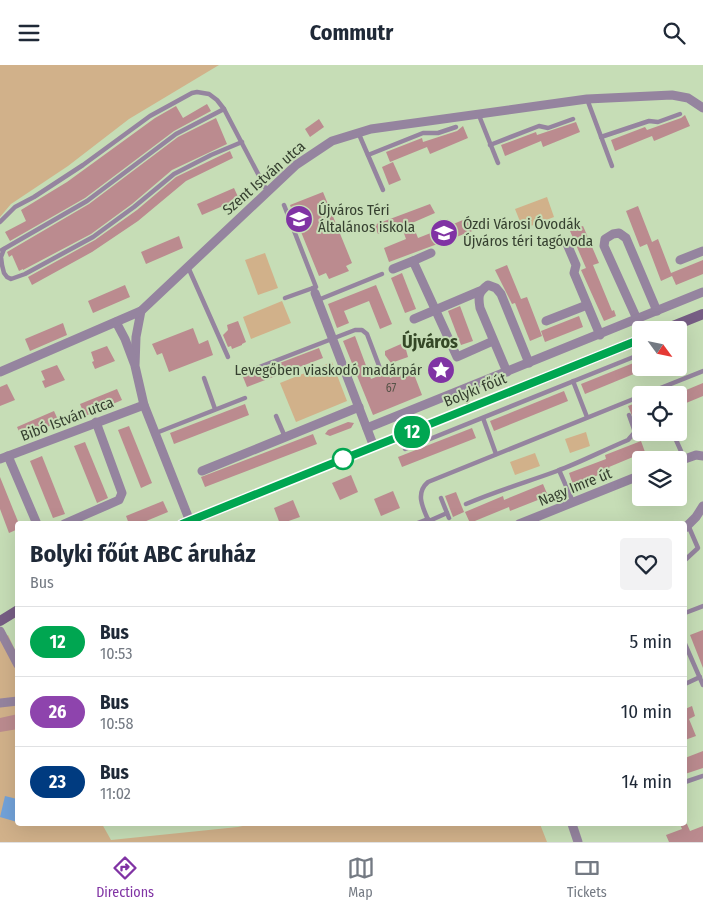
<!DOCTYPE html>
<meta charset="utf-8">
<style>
:root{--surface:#fff;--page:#f2f2f3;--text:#1f2937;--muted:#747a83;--line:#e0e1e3;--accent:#8033a4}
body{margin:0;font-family:"Fira Sans Condensed",sans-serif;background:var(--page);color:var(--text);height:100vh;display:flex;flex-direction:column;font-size:19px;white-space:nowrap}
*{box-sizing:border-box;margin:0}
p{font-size:16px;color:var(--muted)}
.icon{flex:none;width:28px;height:28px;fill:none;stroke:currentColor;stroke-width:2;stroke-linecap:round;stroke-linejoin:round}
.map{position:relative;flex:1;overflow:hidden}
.details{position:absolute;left:15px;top:456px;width:672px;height:305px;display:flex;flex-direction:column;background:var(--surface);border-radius:5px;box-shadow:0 5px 20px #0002}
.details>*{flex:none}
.badge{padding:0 10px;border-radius:16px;font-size:18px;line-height:32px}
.needle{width:32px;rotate:123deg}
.controls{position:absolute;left:632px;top:256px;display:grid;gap:10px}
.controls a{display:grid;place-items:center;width:55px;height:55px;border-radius:5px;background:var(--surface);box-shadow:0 5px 20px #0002;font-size:25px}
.map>.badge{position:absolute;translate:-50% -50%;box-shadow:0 0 0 2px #fff}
.round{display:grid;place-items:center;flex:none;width:52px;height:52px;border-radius:5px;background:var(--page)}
.headline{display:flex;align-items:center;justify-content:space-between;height:85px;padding:0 15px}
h1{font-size:24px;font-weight:700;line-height:38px}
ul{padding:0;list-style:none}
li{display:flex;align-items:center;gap:15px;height:70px;padding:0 15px;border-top:1px solid var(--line)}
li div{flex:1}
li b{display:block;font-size:19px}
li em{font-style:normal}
li .badge{min-width:55px;font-weight:700;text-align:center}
header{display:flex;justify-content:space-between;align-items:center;height:65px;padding:0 15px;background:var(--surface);font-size:22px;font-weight:700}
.tab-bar{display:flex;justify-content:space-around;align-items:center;height:70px;border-top:1px solid var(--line);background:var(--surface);font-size:14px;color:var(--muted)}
.tab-bar a{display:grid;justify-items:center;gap:2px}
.tab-bar .active{color:var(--accent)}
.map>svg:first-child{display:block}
.green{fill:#d1b18a}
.water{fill:#72a2d9}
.building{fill:#bb8b8f}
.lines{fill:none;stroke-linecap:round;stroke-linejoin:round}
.service{stroke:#95849f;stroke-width:4.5}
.minor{stroke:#95849f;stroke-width:9}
.secondary{stroke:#765d84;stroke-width:10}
.line-casing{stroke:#fff;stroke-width:11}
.line{stroke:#00a651;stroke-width:8}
.stop-dot{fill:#fff;stroke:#00a651;stroke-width:2.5}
.labels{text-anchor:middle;stroke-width:4;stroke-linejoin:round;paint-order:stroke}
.number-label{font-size:12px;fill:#575348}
.street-label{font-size:15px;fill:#364030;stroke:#c6ddb6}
.poi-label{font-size:15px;fill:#364030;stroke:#c6ddb6;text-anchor:start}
.quarter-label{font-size:18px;font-weight:bold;fill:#344726;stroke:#c6ddb6}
</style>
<header><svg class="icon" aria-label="menu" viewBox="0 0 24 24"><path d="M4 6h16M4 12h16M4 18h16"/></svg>Commutr<svg class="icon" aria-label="search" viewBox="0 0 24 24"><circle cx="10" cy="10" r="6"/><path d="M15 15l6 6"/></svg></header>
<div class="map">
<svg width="703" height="777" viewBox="0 0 703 777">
<rect width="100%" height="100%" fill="#c6ddb6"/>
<!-- green -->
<g class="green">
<polygon points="0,0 219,0 129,54 68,101 11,139 0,152"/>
<polygon points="547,132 554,152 523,164 515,144"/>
<polygon points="265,188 278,223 258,230 245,195"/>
<polygon points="282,236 291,258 251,274 243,252"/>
<polygon points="332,297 347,336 296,357 280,318"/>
<polygon points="586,367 590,381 570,388 565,374"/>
<polygon points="535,388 540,401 515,410 510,397"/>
<polygon points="8,570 17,589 18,759 102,759 111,775 238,762 252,759 540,759 547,777 0,777 0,575"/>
</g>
<!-- water -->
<polygon class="water" points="5,731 17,734 17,757 0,752"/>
<!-- building -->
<g class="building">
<polygon points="207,39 211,46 174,66 85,133 10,176 5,167 26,156 21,145 67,117 155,53 176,41 183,53"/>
<polygon points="685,50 690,61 654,76 652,71 615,86 611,75 645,62 647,65 681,53"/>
<polygon points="216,53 227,79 172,105 132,139 91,169 23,205 23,204 19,206 12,190 9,192 7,187 89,139 178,72"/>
<polygon points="319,54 324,62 310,72 305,64"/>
<polygon points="576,57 580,67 543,82 541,76 505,91 501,80 536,67 537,70"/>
<polygon points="463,61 468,73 430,89 427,82 390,97 386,87 422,73 423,77 457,66"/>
<polygon points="230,86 233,93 186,116 138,156 92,187 32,220 28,212 95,175 137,145 176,112"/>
<polygon points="393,97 401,115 389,120 382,102"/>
<polygon points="234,123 239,134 202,150 197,139"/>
<polygon points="323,127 352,198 346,201 349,206 329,214 326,208 319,211 290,140"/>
<polygon points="430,139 435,148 412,158 418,173 441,164 440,161 450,156 451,160 470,152 475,165 389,197 384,183 406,174 401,160 378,169 374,160"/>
<polygon points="638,141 652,177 658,174 671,208 703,195 703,209 676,220 672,211 661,216 647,179 640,182 626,146"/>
<polygon points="583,161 599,198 593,200 612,246 614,245 616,251 604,256 581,205 586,203 570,166"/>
<polygon points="179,171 183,183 146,199 141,187"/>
<polygon points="507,200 521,234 527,232 542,271 530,276 515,238 512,239 495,205"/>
<polygon points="402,208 416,244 405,248 391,213"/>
<polygon points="125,220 130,232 93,248 88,236"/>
<polygon points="376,220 392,259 380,264 369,236 344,246 349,258 337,263 328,239"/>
<polygon points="460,241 473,276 461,280 448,246"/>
<polygon points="579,251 583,262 545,277 541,266"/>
<polygon points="238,256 246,277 242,279 242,280 232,284 231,281 228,282 223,270 228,265 227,260"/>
<polygon points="63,258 67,270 30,286 25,274"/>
<polygon points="193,263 199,279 208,275 213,290 169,307 162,288 157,290 152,279"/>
<polygon points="355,271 371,314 388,307 390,313 412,304 422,330 373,350 343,276"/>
<polygon points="401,279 405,281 408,292 391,298 385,290 385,286"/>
<polygon points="107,281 115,296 95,304 92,297 94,296 91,287"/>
<polygon points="319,283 323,293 247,322 243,312"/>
<polygon points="641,295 641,306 585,329 581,319"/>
<polygon points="57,300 65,315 45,323 42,316 45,315 41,306"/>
<polygon points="703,318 703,331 679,341 679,328"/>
<polygon points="7,319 15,335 0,341 0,322"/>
<polygon points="117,324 122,335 85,351 80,339"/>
<polygon points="564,326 568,336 494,366 490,356"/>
<polygon points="641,336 641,368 659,368 642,375 628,341"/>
<polygon points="245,339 249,350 174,379 170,368"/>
<polygon points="54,346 59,357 22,373 17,362"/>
<polygon points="348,357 354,358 351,363 330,371 325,369 328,365"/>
<polygon points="129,361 152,418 141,423 118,365"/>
<polygon points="472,363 476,373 402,402 398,392"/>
<polygon points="313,369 317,379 205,422 201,412"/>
<polygon points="641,376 645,387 609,402 611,405 573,420 569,408 606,394 605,390"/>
<polygon points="85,377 108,433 97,438 74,381"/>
<polygon points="42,391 65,449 53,453 30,396"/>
<polygon points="351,410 358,427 340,435 332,418"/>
<polygon points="0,412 19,459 18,459 18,464 9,468 0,444"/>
<polygon points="543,419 548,431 510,446 509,442 470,458 465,447 503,431 504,435"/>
<polygon points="393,426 400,443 381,451 374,434"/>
<polygon points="456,427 464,447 453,452 445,431"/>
<polygon points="293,435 300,452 280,459 274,443"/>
<polygon points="163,436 168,447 139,459 129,459 126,451"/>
<polygon points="703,565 703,603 690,570"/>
<polygon points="692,641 695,651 689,654 696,671 685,675 685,644"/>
<polygon points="18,649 18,664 0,667 0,653"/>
<polygon points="703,686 703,703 685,709 685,693"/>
<polygon points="680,759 687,759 690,766 703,761 703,777 669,777 666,770 682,764"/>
</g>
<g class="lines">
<!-- service -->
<g class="service">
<polyline points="587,34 612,101"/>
<polyline points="478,48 498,98"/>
<polyline points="358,67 383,125"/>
<polyline points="601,72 649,56 658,57 680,49"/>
<polyline points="490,80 539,61 548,63 573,54"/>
<polyline points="368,90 423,68 438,68 456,62"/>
<polyline points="284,140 316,222 313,223 315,228"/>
<polyline points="0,157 15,142 34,132 83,100 150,51 192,28 197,27 209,29 217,35 224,44 267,126"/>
<polyline points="4,184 1,192 2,200 4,208 7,212 11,214 25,209 93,172 134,142 174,109 211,90 242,77"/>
<polyline points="2,185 87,136 176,69 224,44"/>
<polyline points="188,202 228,292"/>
<polyline points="285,233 313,223"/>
<polyline points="318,235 382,209"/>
<polyline points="244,308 355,265 362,265 367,269 381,306"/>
<polyline points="204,313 215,344"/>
<polyline points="573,316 587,352"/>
<polyline points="643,330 703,306"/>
<polyline points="276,351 285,372"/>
<polyline points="483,353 496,389"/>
<polyline points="156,368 245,333"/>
<polyline points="673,368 684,393"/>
<polyline points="405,384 641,289"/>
<polyline points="559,405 573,437"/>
<polyline points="441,433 449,453"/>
<path d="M 466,439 C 496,426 527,417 557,406 C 581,397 604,385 628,375 L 635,367 L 629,350"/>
<polyline points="429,456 447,448"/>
<polyline points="415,459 428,454"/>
<path d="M 430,459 C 424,445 414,429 428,417 L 641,331"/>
<polyline points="685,495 698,483 688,460"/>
<polyline points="685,548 703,541"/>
<polyline points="685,579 703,620"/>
<polyline points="685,619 700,612"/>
<polyline points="685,717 703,711"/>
</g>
<!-- minor -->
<g class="minor">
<polyline points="567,179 576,200 574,208 600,270"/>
<polyline points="680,195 703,186"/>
<polyline points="413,196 431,188"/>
<polyline points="393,204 413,196 457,292 493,276"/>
<polyline points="315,228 374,382"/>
<polyline points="141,246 136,272 135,301 144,340 191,459"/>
<polyline points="414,254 480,226"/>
<polyline points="637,254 604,181 605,174 613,169 619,168 626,173 657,246"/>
<polyline points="546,256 587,240"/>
<polyline points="116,257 125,274 134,298"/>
<polyline points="0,307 141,246 296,100 332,76 371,64 587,34 672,30 688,33 703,43"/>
<path d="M 507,307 L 480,243 C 478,232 478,227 488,220 L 496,223 L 501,229 L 529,298"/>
<polyline points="367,363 703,227"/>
<polyline points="8,391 37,459"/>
<polyline points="0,394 144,340"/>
<polyline points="679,396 696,390 703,391"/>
<polyline points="202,406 359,342"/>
<polyline points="64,459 119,435 122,428 96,357"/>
<polyline points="519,459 641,410"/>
<polyline points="685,463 696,452 703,441"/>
<polyline points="0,566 18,600"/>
<polyline points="0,638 18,636"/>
<polyline points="572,759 578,777"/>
</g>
<!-- secondary -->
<g class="secondary">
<polyline points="663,265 703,249"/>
<polyline points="182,459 641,274"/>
<polyline points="0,556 18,545"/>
</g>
</g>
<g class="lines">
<!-- line casing -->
<g class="line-casing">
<polyline id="line" points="182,459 641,274"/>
</g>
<!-- line -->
<use href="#line" class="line"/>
</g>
<!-- icons -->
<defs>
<g id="school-disc" transform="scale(1.4375)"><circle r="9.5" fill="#8033a4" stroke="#c6ddb6"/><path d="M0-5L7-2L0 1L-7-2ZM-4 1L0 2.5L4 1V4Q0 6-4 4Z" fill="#fff"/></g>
<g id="sight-disc" transform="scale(1.4375)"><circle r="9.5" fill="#8033a4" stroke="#c6ddb6"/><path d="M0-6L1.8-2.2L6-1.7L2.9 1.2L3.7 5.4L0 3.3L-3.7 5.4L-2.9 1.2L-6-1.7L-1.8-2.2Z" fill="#fff"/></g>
</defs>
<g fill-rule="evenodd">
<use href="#school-disc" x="299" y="154"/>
<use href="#school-disc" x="444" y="168"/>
<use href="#sight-disc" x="441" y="305"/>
</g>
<!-- markers -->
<circle class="stop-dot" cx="343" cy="394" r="10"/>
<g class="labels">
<!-- number labels -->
<g class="number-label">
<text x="391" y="327">67</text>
</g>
<!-- street labels -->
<g class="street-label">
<text transform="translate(264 113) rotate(-41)" y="5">Szent István utca</text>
<text transform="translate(475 325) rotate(-22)" y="5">Bolyki főút</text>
<text transform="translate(67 354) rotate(-21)" y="5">Bibó István utca</text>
<text transform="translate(575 422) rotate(-22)" y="5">Nagy Imre út</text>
</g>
<!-- poi labels -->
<g class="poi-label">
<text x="318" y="150">Újváros Téri<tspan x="318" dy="17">Általános iskola</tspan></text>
<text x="463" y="164">Ózdi Városi Óvodák<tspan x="463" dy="17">Újváros téri tagóvoda</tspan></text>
<text x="422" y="310" text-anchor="end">Levegőben viaskodó madárpár</text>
</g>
<!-- quarter labels -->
<g class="quarter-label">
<text x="430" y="283">Újváros</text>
</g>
</g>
</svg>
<div class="controls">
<a><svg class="needle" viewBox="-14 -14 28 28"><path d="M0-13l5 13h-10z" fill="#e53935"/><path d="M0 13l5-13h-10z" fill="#747a83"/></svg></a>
<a><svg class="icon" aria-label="locate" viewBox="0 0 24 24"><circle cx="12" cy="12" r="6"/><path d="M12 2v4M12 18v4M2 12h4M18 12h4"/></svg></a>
<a><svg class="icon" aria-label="layers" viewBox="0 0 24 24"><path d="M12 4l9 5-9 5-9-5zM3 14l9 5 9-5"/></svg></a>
</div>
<b class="badge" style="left:412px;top:367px;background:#00a651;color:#fff">12</b>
<section class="details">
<div class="headline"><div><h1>Bolyki főút ABC áruház</h1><p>Bus</p></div><a class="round"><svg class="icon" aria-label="heart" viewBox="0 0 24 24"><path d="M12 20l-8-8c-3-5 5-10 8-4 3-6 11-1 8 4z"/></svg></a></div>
<ul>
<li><span class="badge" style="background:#00a651;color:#fff">12</span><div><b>Bus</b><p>10:53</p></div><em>5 min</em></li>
<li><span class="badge" style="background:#8e44ad;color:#fff">26</span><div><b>Bus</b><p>10:58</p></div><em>10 min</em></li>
<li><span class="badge" style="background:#003b80;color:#fff">23</span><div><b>Bus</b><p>11:02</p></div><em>14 min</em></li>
</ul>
</section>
</div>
<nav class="tab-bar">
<a class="active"><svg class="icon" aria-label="directions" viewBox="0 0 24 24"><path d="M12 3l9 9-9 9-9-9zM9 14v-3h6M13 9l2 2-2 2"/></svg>Directions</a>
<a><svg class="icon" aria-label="map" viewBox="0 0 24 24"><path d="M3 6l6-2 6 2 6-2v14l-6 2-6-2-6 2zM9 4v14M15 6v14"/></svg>Map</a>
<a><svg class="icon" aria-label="tickets" viewBox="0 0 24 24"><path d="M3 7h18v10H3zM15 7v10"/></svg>Tickets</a>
</nav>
